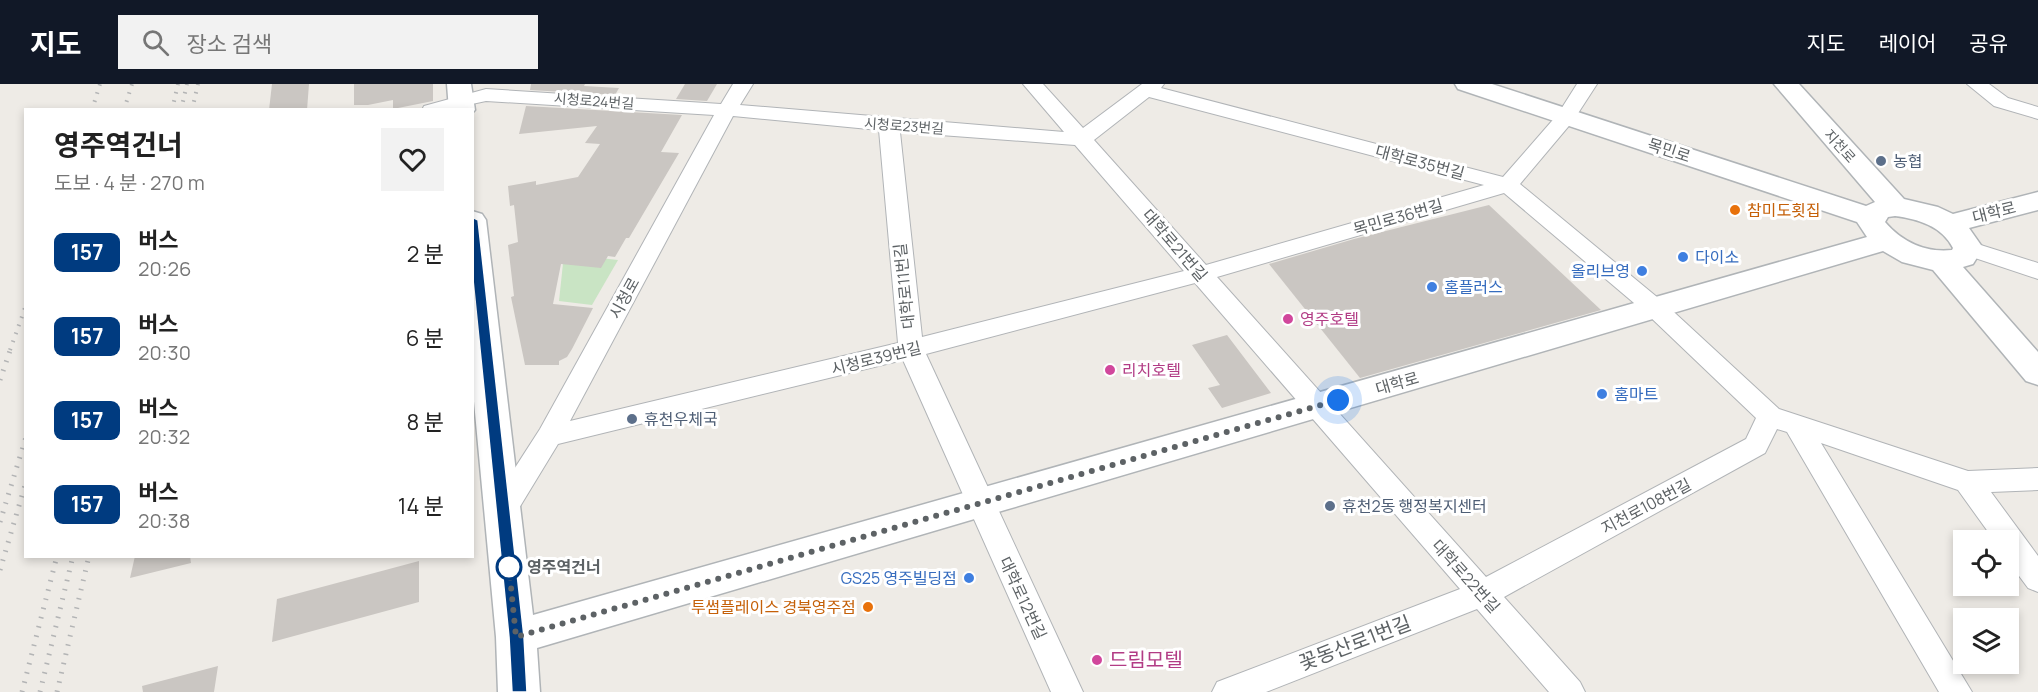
<!DOCTYPE html>
<html lang="ko">
<meta charset="utf-8">
<style>
:root{--surface:#fff;--page:#f2f2f2;--text:#222;--muted:#767676;--accent:#111827}
body{margin:0;font-family:Manrope,"Noto Sans KR",sans-serif;background:var(--page);color:var(--text);height:100vh;display:flex;flex-direction:column;font-size:22px;white-space:nowrap}
*{box-sizing:border-box;margin:0}
p{font-size:20px;color:var(--muted)}
.icon{flex:none;width:33px;height:33px;fill:none;stroke:currentColor;stroke-width:2;stroke-linecap:round;stroke-linejoin:round}
.map{position:relative;flex:1;overflow:hidden}
.panel{position:absolute;left:24px;top:24px;width:450px;height:450px;display:flex;flex-direction:column;background:var(--surface);border-radius:0px;box-shadow:0 3px 9px #0003}
.panel>*{flex:none}
.badge{padding:0 12px;border-radius:9px;font-size:21px;line-height:39px}
.fabs{position:absolute;left:1953px;top:446px;display:grid;gap:12px}
.fabs a{display:grid;place-items:center;width:66px;height:66px;border-radius:0px;background:var(--surface);box-shadow:0 3px 9px #0003;font-size:30px}
.you{position:absolute;width:30px;height:30px;margin:-15px;border:4px solid #fff;border-radius:50%;background:#1a73e8;box-shadow:0 0 0 9px #1a73e833}
.map>.badge{position:absolute;translate:-50% -50%;box-shadow:0 0 0 3px #fff}
.round{display:grid;place-items:center;flex:none;width:63px;height:63px;border-radius:0px;background:var(--page)}
.headline{display:flex;align-items:center;justify-content:space-between;height:102px;padding:0 30px}
h1{font-size:28px;font-weight:700;line-height:45px}
ul{padding:0;list-style:none}
li{display:flex;align-items:center;gap:18px;height:84px;padding:0 30px}
li div{flex:1}
li b{display:block;font-size:22px}
li em{font-style:normal}
li .badge{min-width:66px;font-weight:700;text-align:center}
header{display:flex;align-items:center;gap:36px;box-sizing:border-box;height:84px;padding:0 30px;background:var(--accent);color:#fff}
header strong{font-size:28px}
nav{display:flex;gap:33px;margin-inline-start:auto;font-size:21px}
.search{width:420px;height:54px;background:var(--page);display:flex;align-items:center;gap:15px;box-sizing:border-box;padding:0 21px;border-radius:0px;color:var(--muted);font-size:22px}
.map>svg:first-child{display:block}
.green{fill:#c9e4c4}
.building{fill:#cac6c2}
.lines{fill:none;stroke-linecap:round;stroke-linejoin:round}
.minor-casing{stroke:#b1b4b7;stroke-width:2}
.secondary-casing{stroke:#b0b4b7;stroke-width:3}
.minor{fill:#fff;fill-rule:evenodd}
.secondary{fill:#fff;fill-rule:evenodd}
.rail-far1{stroke:#b3b4b5;stroke-width:4;stroke-dasharray:1.5 7;stroke-linecap:butt}
.rail{stroke:#b3b4b5;stroke-width:5;stroke-dasharray:1.5 8;stroke-linecap:butt}
.line{fill:#003b80;stroke:#fff;stroke-width:1.5}
.walk{stroke:#5d6265;stroke-width:6;stroke-dasharray:0 10.8}
.service-dot{fill:#5c6f8a;stroke:#fff;stroke-width:2}
.food-dot{fill:#e8710a;stroke:#fff;stroke-width:2}
.shop-dot{fill:#3f7fe0;stroke:#fff;stroke-width:2}
.hotel-dot{fill:#d1479c;stroke:#fff;stroke-width:2}
.stop-dot{fill:#fff;stroke:#003b80;stroke-width:3}
.labels{text-anchor:middle;stroke-width:6;stroke-linejoin:round;paint-order:stroke}
.far-street-label{font-size:14px;fill:#5d6265;stroke:#fff}
.street-label{font-size:16px;fill:#5d6265;stroke:#fff}
.service-label{font-size:16px;fill:#4e5e75;stroke:#fff;text-anchor:start}
.food-label{font-size:16px;fill:#c56008;stroke:#fff;text-anchor:start}
.shop-label{font-size:16px;fill:#366cbe;stroke:#fff;text-anchor:start}
.hotel-label{font-size:16px;fill:#b23c85;stroke:#fff;text-anchor:start}
.stop-label{font-size:16px;font-weight:bold;fill:#5d6265;stroke:#fff;text-anchor:start}
.near-street-label{font-size:20px;fill:#5d6265;stroke:#fff}
.near-hotel-label{font-size:20px;fill:#b23c85;stroke:#fff;text-anchor:start}
</style>
<header>
<strong>지도</strong>
<div class="search"><svg class="icon" aria-label="search" viewBox="0 0 24 24"><circle cx="10" cy="10" r="6"/><path d="M15 15l6 6"/></svg>장소 검색</div>
<nav><a>지도</a><a>레이어</a><a>공유</a></nav>
</header>
<div class="map">
<svg width="2038" height="608" viewBox="0 0 2038 608">
<rect width="100%" height="100%" fill="#eeebe6"/>
<!-- green -->
<polygon class="green" points="564,170 618,176 592,221 559,217"/>
<!-- building -->
<g class="building">
<polygon points="272,0 309,0 307,26 269,26"/>
<polygon points="354,0 433,0 433,17 393,25 393,16 368,21 354,21"/>
<polygon points="531,0 585,0 584,2 619,4 615,11 530,6"/>
<polygon points="685,0 717,0 707,17 676,15"/>
<polygon points="526,22 682,31 661,68 679,69 629,154 626,154 615,173 608,172 601,184 561,180 553,220 593,224 572,265 567,273 559,277 559,281 525,281 511,213 514,212 508,161 518,158 514,121 510,122 508,102 536,97 536,101 578,93 600,60 585,59 597,42 519,50"/>
<polygon points="1489,121 1601,226 1360,294 1269,180 1354,155"/>
<polygon points="1227,251 1271,309 1222,324 1208,304 1220,301 1192,261"/>
<polygon points="135,472 190,472 191,479 130,494"/>
<polygon points="419,477 419,518 272,558 277,515"/>
<polygon points="218,582 214,608 143,608 142,602"/>
</g>
<g class="lines">
<!-- minor casing -->
<g class="minor-casing">
<g id="minor">
<path d="M 733,0 L 753,0 L 740,21 L 1064,48 L 1023,0 L 1043,0 L 1083,44 L 1142,0 L 1164,0 L 1161,4 L 1503,93 L 1558,30 L 1577,0 L 1597,0 L 1573,37 L 1520,100 L 1663,218 L 1779,325 L 1968,387 L 2038,384 L 2038,406 L 1991,408 L 2038,472 L 2038,508 L 2028,504 L 2008,477 L 2008,456 L 1994,456 L 1958,406 L 1821,359 L 1972,608 L 1939,608 L 1787,348 L 1777,345 L 1765,369 L 1504,513 L 1580,598 L 1585,608 L 1549,608 L 1477,525 L 1266,608 L 1212,608 L 1217,598 L 1460,505 L 1195,199 L 926,270 L 1083,608 L 1051,608 L 903,276 L 558,360 L 513,434 L 503,437 L 493,434 L 489,426 L 493,418 L 540,345 L 714,31 L 486,17 L 472,20 L 469,24 L 463,26 L 422,26 L 424,22 L 486,5 L 721,20 ZM 1149,13 L 1484,101 L 1206,181 L 1094,56 ZM 733,32 L 879,46 L 898,259 L 570,337 ZM 900,48 L 1075,61 L 1184,187 L 922,253 ZM 1504,109 L 1647,230 L 1756,334 L 1746,355 L 1486,493 L 1217,193 Z"/>
<polygon points="1967,0 1989,0 2008,14 2038,23 2038,35 1994,22"/>
<polygon points="1968,157 2038,179 2038,195 1960,169 1957,164 1960,159"/>
</g>
</g>
<!-- secondary casing -->
<g class="secondary-casing">
<g id="secondary">
<polygon points="447,0 471,0 475,26 472,29 472,26 449,26"/>
<path d="M 1455,0 L 1492,0 L 1866,122 L 1875,118 L 1774,0 L 1799,0 L 1904,115 L 1938,123 L 1953,130 L 2038,108 L 2038,126 L 1969,144 L 1983,164 L 1973,180 L 1963,183 L 2038,268 L 2038,301 L 2026,297 L 1933,186 L 1902,178 L 1883,167 L 537,564 L 540,608 L 498,608 L 496,553 L 472,296 L 472,127 L 482,130 L 486,136 L 533,531 L 1867,153 L 1857,138 L 1458,5 ZM 1895,132 C 1918,135 1942,142 1953,164 L 1952,166 C 1926,169 1902,158 1885,138 L 1888,133 Z"/>
</g>
</g>
<!-- minor -->
<use href="#minor" class="minor"/>
<!-- secondary -->
<use href="#secondary" class="secondary"/>
<!-- rail-far1 -->
<g class="rail-far1">
<polyline points="92,26 100,0"/>
<polyline points="124,26 132,0"/>
<polyline points="172,26 178,0"/>
<polyline points="181,26 187,0"/>
<polyline points="192,26 198,0"/>
<polyline points="10,266 26,221"/>
</g>
<!-- rail -->
<g class="rail">
<polyline points="0,296 11,264"/>
<polyline points="0,438 26,353"/>
<polyline points="0,486 26,398"/>
<polyline points="22,608 57,472"/>
<polyline points="40,608 73,472"/>
<polyline points="57,608 89,472"/>
</g>
</g>
<!-- line -->
<polygon class="line" points="472,133 478,136 524,553 527,608 512,608 509,553 467,136"/>
<g class="lines">
<!-- walk -->
<polyline class="walk" points="509,483 516,553 1338,316"/>
</g>
<!-- markers -->
<g class="service-dot">
<circle cx="1881" cy="77" r="6"/>
<circle cx="632" cy="335" r="6"/>
<circle cx="1330" cy="422" r="6"/>
</g>
<g class="food-dot">
<circle cx="1735" cy="126" r="6"/>
<circle cx="868" cy="523" r="6"/>
</g>
<g class="shop-dot">
<circle cx="1683" cy="173" r="6"/>
<circle cx="1642" cy="187" r="6"/>
<circle cx="1432" cy="203" r="6"/>
<circle cx="1602" cy="310" r="6"/>
<circle cx="969" cy="494" r="6"/>
</g>
<g class="hotel-dot">
<circle cx="1288" cy="235" r="6"/>
<circle cx="1110" cy="286" r="6"/>
<circle cx="1097" cy="576" r="6"/>
</g>
<circle class="stop-dot" cx="509" cy="483" r="12"/>
<g class="labels">
<!-- far-street labels -->
<g class="far-street-label">
<text transform="translate(594 17) rotate(4)" y="5">시청로24번길</text>
<text transform="translate(904 42) rotate(4)" y="5">시청로23번길</text>
<text transform="translate(1840 62) rotate(48)" y="5">지천로</text>
</g>
<!-- street labels -->
<g class="street-label">
<text transform="translate(1669 66) rotate(18)" y="6">목민로</text>
<text transform="translate(1420 78) rotate(15)" y="6">대학로35번길</text>
<text transform="translate(1994 128) rotate(-14)" y="6">대학로</text>
<text transform="translate(1398 133) rotate(-16)" y="6">목민로36번길</text>
<text transform="translate(1175 161) rotate(49)" y="6">대학로21번길</text>
<text transform="translate(904 202) rotate(-96)" y="6">대학로11번길</text>
<text transform="translate(624 214) rotate(-61)" y="6">시청로</text>
<text transform="translate(876 274) rotate(-14)" y="6">시청로39번길</text>
<text transform="translate(1397 299) rotate(-16)" y="6">대학로</text>
<text transform="translate(1646 422) rotate(-28)" y="6">지천로108번길</text>
<text transform="translate(1466 492) rotate(48)" y="6">대학로22번길</text>
<text transform="translate(1023 514) rotate(65)" y="6">대학로12번길</text>
</g>
<!-- service labels -->
<g class="service-label">
<text x="1893" y="83">농협</text>
<text x="644" y="341">휴천우체국</text>
<text x="1342" y="428">휴천2동 행정복지센터</text>
</g>
<!-- food labels -->
<g class="food-label">
<text x="1747" y="132">참미도횟집</text>
<text x="856" y="529" text-anchor="end">투썸플레이스 경북영주점</text>
</g>
<!-- shop labels -->
<g class="shop-label">
<text x="1695" y="179">다이소</text>
<text x="1630" y="193" text-anchor="end">올리브영</text>
<text x="1444" y="209">홈플러스</text>
<text x="1614" y="316">홈마트</text>
<text x="957" y="500" text-anchor="end">GS25 영주빌딩점</text>
</g>
<!-- hotel labels -->
<g class="hotel-label">
<text x="1300" y="241">영주호텔</text>
<text x="1122" y="292">리치호텔</text>
</g>
<!-- stop labels -->
<g class="stop-label">
<text x="527" y="489">영주역건너</text>
</g>
<!-- near-street labels -->
<g class="near-street-label">
<text transform="translate(1355 559) rotate(-21)" y="7">꽃동산로1번길</text>
</g>
<!-- near-hotel labels -->
<g class="near-hotel-label">
<text x="1109" y="583">드림모텔</text>
</g>
</g>
</svg>
<div class="fabs">
<a><svg class="icon" aria-label="locate" viewBox="0 0 24 24"><circle cx="12" cy="12" r="6"/><path d="M12 2v4M12 18v4M2 12h4M18 12h4"/></svg></a>
<a><svg class="icon" aria-label="layers" viewBox="0 0 24 24"><path d="M12 4l9 5-9 5-9-5zM3 14l9 5 9-5"/></svg></a>
</div>
<div class="you" style="left:1338px;top:316px"></div>
<section class="panel">
<div class="headline"><div><h1>영주역건너</h1><p>도보 · 4 분 · 270 m</p></div><a class="round"><svg class="icon" aria-label="heart" viewBox="0 0 24 24"><path d="M12 20l-8-8c-3-5 5-10 8-4 3-6 11-1 8 4z"/></svg></a></div>
<ul>
<li><span class="badge" style="background:#003b80;color:#fff">157</span><div><b>버스</b><p>20:26</p></div><em>2 분</em></li>
<li><span class="badge" style="background:#003b80;color:#fff">157</span><div><b>버스</b><p>20:30</p></div><em>6 분</em></li>
<li><span class="badge" style="background:#003b80;color:#fff">157</span><div><b>버스</b><p>20:32</p></div><em>8 분</em></li>
<li><span class="badge" style="background:#003b80;color:#fff">157</span><div><b>버스</b><p>20:38</p></div><em>14 분</em></li>
</ul>
</section>
</div>
